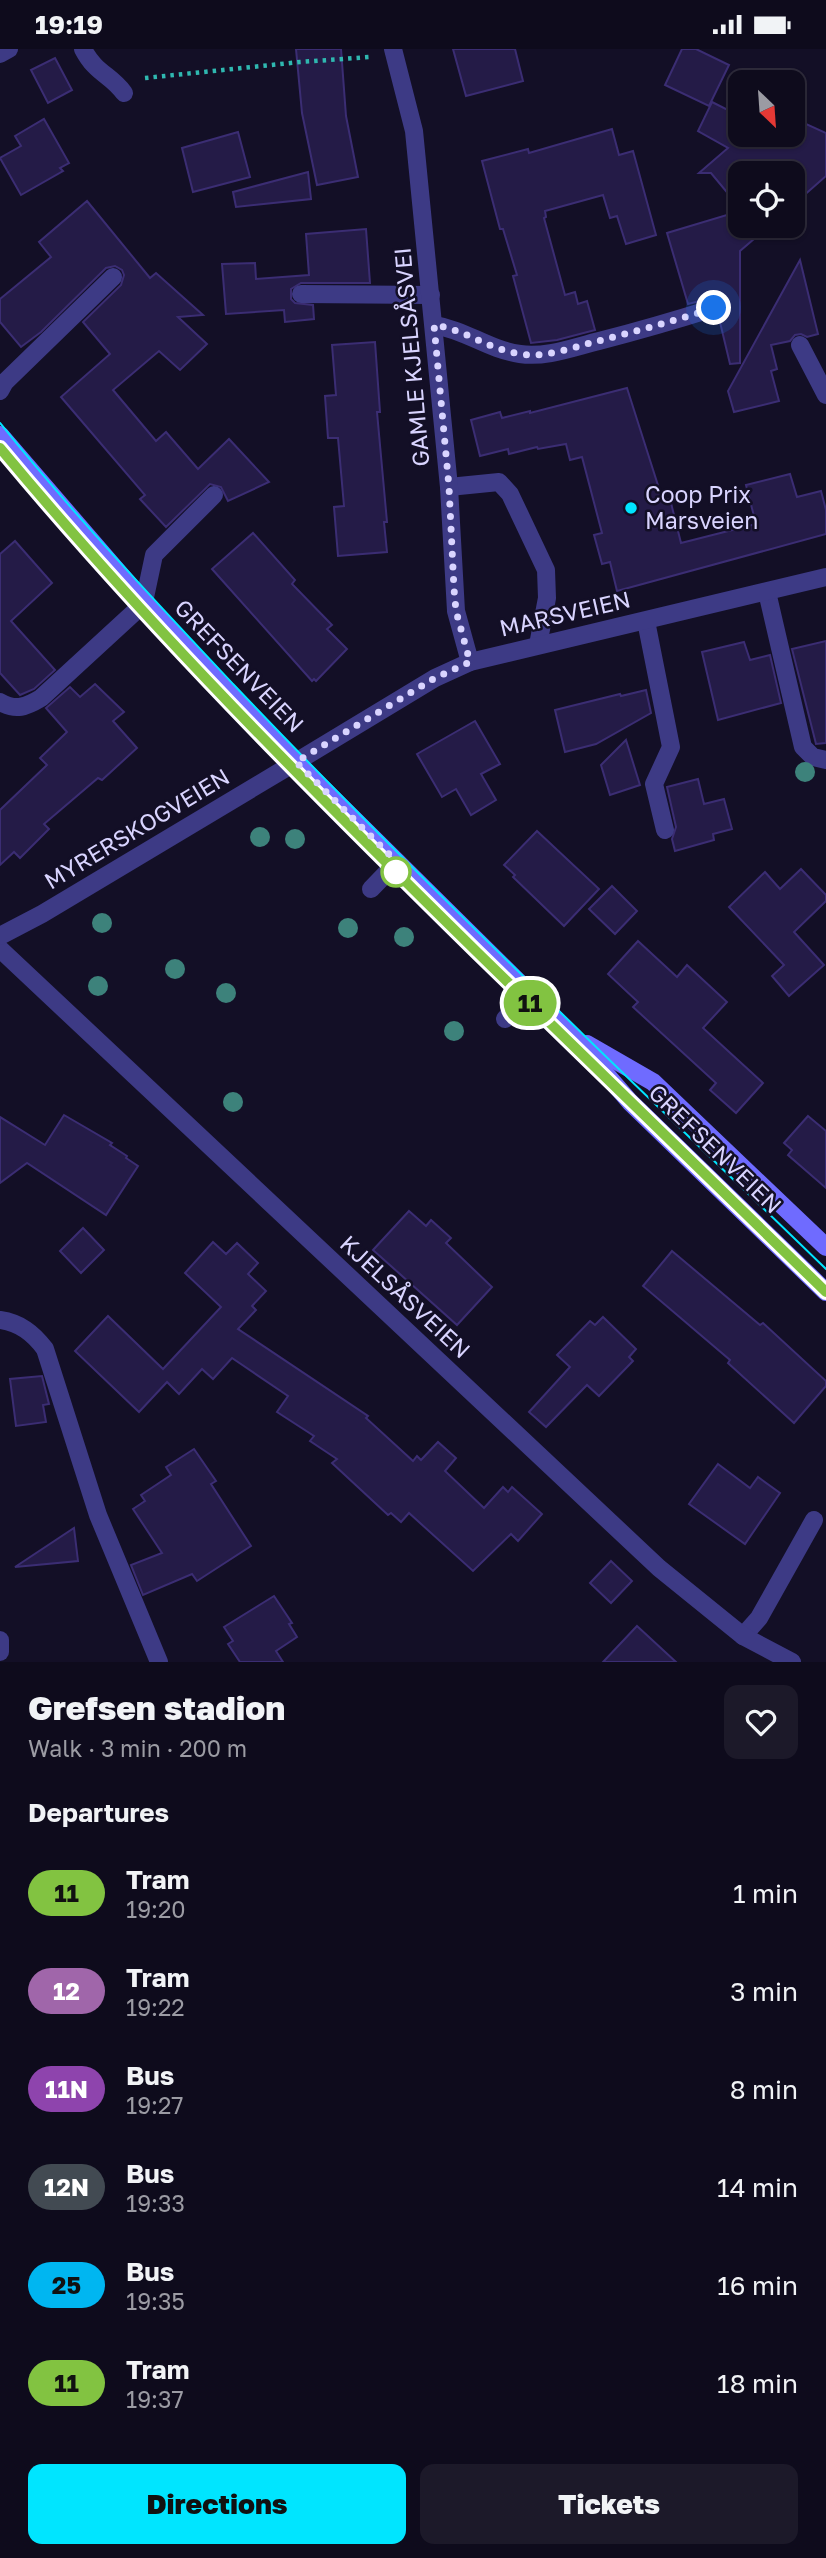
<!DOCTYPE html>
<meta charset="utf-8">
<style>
:root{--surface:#0e0b1c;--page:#1c1929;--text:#f1f3f6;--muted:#9b9ba3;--line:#2e2b3b;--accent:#00e5ff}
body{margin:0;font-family:"Golos Text",sans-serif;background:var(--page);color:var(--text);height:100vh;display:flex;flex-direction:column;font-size:26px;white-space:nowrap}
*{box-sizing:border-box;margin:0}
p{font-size:23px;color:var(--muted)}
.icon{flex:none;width:38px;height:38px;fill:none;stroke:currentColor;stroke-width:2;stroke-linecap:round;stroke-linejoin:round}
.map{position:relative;height:1613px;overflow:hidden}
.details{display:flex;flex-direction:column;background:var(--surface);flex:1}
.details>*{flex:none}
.badge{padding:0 14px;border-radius:23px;font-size:24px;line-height:46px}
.needle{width:46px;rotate:155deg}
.controls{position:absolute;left:728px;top:21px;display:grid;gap:14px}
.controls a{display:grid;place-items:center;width:77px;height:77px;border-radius:14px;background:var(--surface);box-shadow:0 2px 5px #0004,0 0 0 2px var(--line);font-size:35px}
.you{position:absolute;width:35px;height:35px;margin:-18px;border:5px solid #fff;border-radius:50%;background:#1a73e8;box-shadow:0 0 0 10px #1a73e833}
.map>.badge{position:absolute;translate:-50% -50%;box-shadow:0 0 0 4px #fff}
h2{padding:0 28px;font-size:26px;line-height:63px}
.round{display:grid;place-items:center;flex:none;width:74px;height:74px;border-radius:14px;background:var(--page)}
.headline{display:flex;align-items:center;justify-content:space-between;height:119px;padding:0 28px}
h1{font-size:33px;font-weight:800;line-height:52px}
.action{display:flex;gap:14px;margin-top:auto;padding:14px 28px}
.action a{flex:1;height:80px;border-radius:14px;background:var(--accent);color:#111;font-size:28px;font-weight:800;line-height:80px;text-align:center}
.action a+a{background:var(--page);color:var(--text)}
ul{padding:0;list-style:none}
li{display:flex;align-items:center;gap:21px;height:98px;padding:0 28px}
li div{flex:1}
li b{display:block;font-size:26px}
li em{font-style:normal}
li .badge{min-width:77px;font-weight:700;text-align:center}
.status{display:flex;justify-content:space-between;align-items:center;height:49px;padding:0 35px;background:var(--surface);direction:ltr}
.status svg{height:19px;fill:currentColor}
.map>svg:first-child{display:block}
.building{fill:#241b47;stroke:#3b2d73;stroke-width:2}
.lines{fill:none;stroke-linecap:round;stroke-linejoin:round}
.path{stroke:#2fb8b0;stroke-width:4.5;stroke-dasharray:3.5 5;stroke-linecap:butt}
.service{stroke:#3d3a85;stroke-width:18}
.minor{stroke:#3d3a85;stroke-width:18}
.tertiary{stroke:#3d3a85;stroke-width:18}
.secondary{stroke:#6f6bff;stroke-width:18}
.tram{stroke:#00e5ff;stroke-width:2}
.tree{fill:#3d827b}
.line-casing{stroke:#fff;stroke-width:16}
.line{stroke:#82c341;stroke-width:10}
.walk{stroke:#d9d4ff;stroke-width:7;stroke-dasharray:0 12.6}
.poi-dot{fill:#00e5ff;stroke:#130f26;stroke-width:2.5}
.stop-dot{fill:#fff;stroke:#82c341;stroke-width:3.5}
.labels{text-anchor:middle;stroke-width:5;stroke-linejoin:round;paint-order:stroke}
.street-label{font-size:23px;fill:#d9d4ff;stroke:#130f26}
.poi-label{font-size:23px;fill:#d9d4ff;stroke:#130f26;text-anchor:start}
</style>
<div class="status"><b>19:19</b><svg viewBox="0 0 49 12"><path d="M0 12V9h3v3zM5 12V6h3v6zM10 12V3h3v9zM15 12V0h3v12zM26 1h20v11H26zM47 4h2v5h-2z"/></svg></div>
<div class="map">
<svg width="826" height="1613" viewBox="0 0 826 1613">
<rect width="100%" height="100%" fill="#130f26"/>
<!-- building -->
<g class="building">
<polygon points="296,0 341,0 346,67 358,128 317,136 302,64"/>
<polygon points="453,0 515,0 523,32 466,47"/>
<polygon points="682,0 696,0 729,16 709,57 665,36"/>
<polygon points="55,9 72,41 48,54 31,21"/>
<polygon points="712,53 740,67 740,89 744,86 793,86 793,69 826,84 826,127 793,156 793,124 740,124 740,159 711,124 699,124 728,99 698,82"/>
<polygon points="44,70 69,114 60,119 63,122 21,146 0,109 21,97 15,87"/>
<polygon points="612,80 619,106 633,102 656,186 626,195 617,167 610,169 603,146 545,162 546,168 544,169 565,246 575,243 578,255 587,252 595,281 557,291 531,294 513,227 517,226 503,180 500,180 482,112 528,100 529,104"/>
<polygon points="238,83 250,128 193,143 182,99"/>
<polygon points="308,123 311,150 236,158 233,143"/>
<polygon points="87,152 150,229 156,224 203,266 178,268 207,295 180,321 159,302 113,341 156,392 166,383 198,420 229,390 269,433 228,452 221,438 210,435 166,478 140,450 145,446 61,348 110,305 83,273 121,236 124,226 122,221 115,217 106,219 41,283 21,298 0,273 0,250 51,208 39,193"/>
<polygon points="740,162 740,177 769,177 740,202 740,314 730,315 719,269 725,262 725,255 716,248 688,255 667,184"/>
<polygon points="366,180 370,234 301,234 291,240 291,250 295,254 313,256 314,270 285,273 284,261 226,265 222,215 255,214 256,230 309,226 306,185"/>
<polygon points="800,211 818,285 807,288 801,285 795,286 790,292 771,296 777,320 771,322 779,352 734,363 728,342"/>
<polygon points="375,293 380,363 377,363 387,473 384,473 387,503 338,507 334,458 344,457 338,389 328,389 325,347 336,346 332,296"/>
<polygon points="627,339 663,452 670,450 681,494 756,475 746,436 790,425 797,448 821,442 826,461 826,485 617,542 610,513 602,515 594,486 602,484 582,408 570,411 566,395 538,400 537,398 509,405 508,400 480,407 471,371 500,363 502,369 530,362 530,364"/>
<polygon points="253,484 295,531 292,535 332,576 327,580 347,600 316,632 314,630 312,632 212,520"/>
<polygon points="15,492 52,534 11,572 55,621 34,640 20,646 0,624 0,505"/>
<polygon points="826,592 826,694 816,695 792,600"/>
<polygon points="744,593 750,611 770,606 781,654 718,671 702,603"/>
<polygon points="95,635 124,663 113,672 137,699 102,731 98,729 44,775 49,780 20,809 14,803 0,816 0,761 47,716 40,709 67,683 46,659 70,638 80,648"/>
<polygon points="646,641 651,664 596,695 565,703 555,661 620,645 621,647"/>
<polygon points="475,672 500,715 481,725 496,751 471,766 456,740 442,748 417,705"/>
<polygon points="626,691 640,736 610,746 601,716"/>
<polygon points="698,730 704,755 724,750 732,780 713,785 714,791 675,802 672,790 676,778 667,738"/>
<polygon points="537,782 599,840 564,877 513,828 515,826 504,816"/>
<polygon points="801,820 826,846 826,852 794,883 824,916 789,947 772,927 784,916 729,858 765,823 780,840"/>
<polygon points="612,837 637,862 615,885 589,860"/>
<polygon points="638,892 677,928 687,916 727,953 703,979 763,1034 736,1064 710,1041 716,1034 633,958 638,953 608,925"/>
<polygon points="64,1066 112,1094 110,1096 127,1107 126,1109 138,1117 106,1166 27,1114 0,1134 0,1068 45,1096"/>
<polygon points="808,1067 826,1082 826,1139 788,1106 792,1101 784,1094"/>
<polygon points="409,1162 426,1177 431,1171 451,1189 446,1194 492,1238 457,1276 373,1201"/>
<polygon points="83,1179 104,1201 81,1224 60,1202"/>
<polygon points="213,1193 226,1205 237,1194 258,1214 248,1225 266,1242 252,1257 256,1261 238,1280 368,1367 366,1369 413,1412 417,1407 421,1411 438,1393 456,1409 445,1422 484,1459 503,1438 508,1443 512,1438 542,1465 518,1492 511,1485 473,1522 409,1464 401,1473 391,1464 388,1466 332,1414 337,1410 310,1392 314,1387 277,1363 288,1347 232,1309 213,1330 202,1320 179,1345 167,1333 139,1363 75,1302 108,1267 163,1320 221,1258 185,1224"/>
<polygon points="672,1202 760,1276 763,1274 826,1332 826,1337 794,1374 728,1314 730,1311 643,1237"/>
<polygon points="603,1268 636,1300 629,1308 633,1312 599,1347 587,1336 546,1378 529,1363 570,1318 557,1306 590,1272 595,1276"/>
<polygon points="42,1327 49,1355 43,1356 46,1373 16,1377 10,1330"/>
<polygon points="194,1400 216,1432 211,1435 251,1497 197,1532 192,1525 143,1546 131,1516 162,1504 133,1460 145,1452 141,1446 171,1426 166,1418"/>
<polygon points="718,1415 750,1439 758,1428 780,1444 745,1495 689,1455"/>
<polygon points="74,1479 78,1512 15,1518"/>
<polygon points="611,1512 632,1532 611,1554 590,1534"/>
<polygon points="274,1547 292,1574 289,1575 297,1588 276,1602 283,1613 240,1613 228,1595 233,1592 224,1578"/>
<polygon points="637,1577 676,1613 603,1613"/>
</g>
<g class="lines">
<!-- path -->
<polyline class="path" points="145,29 300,13 370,8"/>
<!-- service -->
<g class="service">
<path d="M 83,0 C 96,25 110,25 124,44"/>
<polyline points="301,245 431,246"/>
<path d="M 434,276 C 466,281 487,300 520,305 C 546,309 574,298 599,292 C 638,282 676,271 714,259"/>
<polyline points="800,296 826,346"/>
<polyline points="0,342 5,333 113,228"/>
<polyline points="449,438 499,433 510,445 546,521 547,549 538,596"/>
<polyline points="767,543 803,698 813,708 826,711"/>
<polyline points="646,572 671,698 654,735 665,781"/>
<path d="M 0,653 C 16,662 26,658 41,649 L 140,558 L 144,553 L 154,506 L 214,446"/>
<polyline points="371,840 397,813"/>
<polyline points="505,970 529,943"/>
<path d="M 0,1271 C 20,1274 33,1284 45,1300 L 98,1466 L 159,1613"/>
<polyline points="743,1587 759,1569 814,1471"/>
</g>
<!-- minor -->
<g class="minor">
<polyline points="393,0 414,82 449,438 456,562 470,613"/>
<polyline points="0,5 9,0"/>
<polyline points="296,713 435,629 470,613 826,528"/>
<polyline points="0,900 659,1519 743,1587 792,1613"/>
<polyline points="0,1591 0,1603"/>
</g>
<!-- tertiary -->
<polyline class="tertiary" points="0,887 42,865 296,713"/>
<!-- secondary -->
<g class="secondary">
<polyline points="0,386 144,553 203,616 296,713 574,988 630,1053 826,1243"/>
<polyline points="587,995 653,1033 826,1198"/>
</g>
<!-- tram -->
<g class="tram">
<path d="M 0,374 C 73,465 154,551 234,636 C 425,837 627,1027 826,1220"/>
<path d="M 0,398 C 114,536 238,664 363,790 C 516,943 671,1092 826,1243"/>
</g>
</g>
<!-- trees -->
<g class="tree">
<circle cx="805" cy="723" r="10"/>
<circle cx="260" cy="788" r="10"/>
<circle cx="295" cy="790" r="10"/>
<circle cx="102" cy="874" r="10"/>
<circle cx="348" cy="879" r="10"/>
<circle cx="404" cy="888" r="10"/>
<circle cx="175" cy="920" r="10"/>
<circle cx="98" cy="937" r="10"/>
<circle cx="226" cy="944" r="10"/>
<circle cx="454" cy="982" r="10"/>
<circle cx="233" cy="1053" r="10"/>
</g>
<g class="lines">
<!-- line casing -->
<g class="line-casing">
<path id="line" d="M 0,399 C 148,577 312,741 477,903 C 593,1016 709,1130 826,1243"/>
</g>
<!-- line -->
<use href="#line" class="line"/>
<!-- walk -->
<path class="walk" d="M 396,823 L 392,819 L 397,813 L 296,713 L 435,629 L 470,613 L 456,562 L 454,540 L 449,438 L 434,276 C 466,281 488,300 520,305 C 545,309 570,299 594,293 C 634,283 674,272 714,259"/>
</g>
<!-- markers -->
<circle class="poi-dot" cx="631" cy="459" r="7"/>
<circle class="stop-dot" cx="396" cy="823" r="14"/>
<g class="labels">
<!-- street labels -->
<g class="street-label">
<text transform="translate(412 308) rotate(-95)" y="8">GAMLE KJELSÅSVEI</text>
<text transform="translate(565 565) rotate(-13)" y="8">MARSVEIEN</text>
<text transform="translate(239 617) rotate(46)" y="8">GREFSENVEIEN</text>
<text transform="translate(137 780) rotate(-31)" y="8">MYRERSKOGVEIEN</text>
<text transform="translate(715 1100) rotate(44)" y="8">GREFSENVEIEN</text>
<text transform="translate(405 1248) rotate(43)" y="8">KJELSÅSVEIEN</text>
</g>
<!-- poi labels -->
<g class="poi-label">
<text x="645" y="454">Coop Prix<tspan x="645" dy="26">Marsveien</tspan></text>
</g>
</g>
</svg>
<div class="controls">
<a><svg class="needle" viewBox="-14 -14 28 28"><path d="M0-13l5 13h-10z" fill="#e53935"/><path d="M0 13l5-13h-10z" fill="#9b9ba3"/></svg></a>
<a><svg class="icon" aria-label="locate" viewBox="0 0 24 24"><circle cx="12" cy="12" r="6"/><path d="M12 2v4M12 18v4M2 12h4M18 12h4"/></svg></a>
</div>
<div class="you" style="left:714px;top:259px"></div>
<b class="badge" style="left:530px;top:954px;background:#82c341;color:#111">11</b>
</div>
<section class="details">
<div class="headline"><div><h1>Grefsen stadion</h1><p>Walk · 3 min · 200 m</p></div><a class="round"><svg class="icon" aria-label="heart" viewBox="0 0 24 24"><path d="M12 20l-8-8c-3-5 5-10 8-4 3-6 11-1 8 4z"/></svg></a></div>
<h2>Departures</h2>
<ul>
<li><span class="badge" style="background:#82c341;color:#111">11</span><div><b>Tram</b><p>19:20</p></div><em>1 min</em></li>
<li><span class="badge" style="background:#a066aa;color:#fff">12</span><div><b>Tram</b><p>19:22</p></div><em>3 min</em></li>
<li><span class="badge" style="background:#8e44ad;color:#fff">11N</span><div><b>Bus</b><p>19:27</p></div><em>8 min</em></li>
<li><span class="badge" style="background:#424a52;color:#fff">12N</span><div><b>Bus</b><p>19:33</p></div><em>14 min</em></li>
<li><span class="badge" style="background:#00b6f1;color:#111">25</span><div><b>Bus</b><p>19:35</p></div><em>16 min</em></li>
<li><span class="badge" style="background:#82c341;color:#111">11</span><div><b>Tram</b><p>19:37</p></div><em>18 min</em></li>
</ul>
<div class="action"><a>Directions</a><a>Tickets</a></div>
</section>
